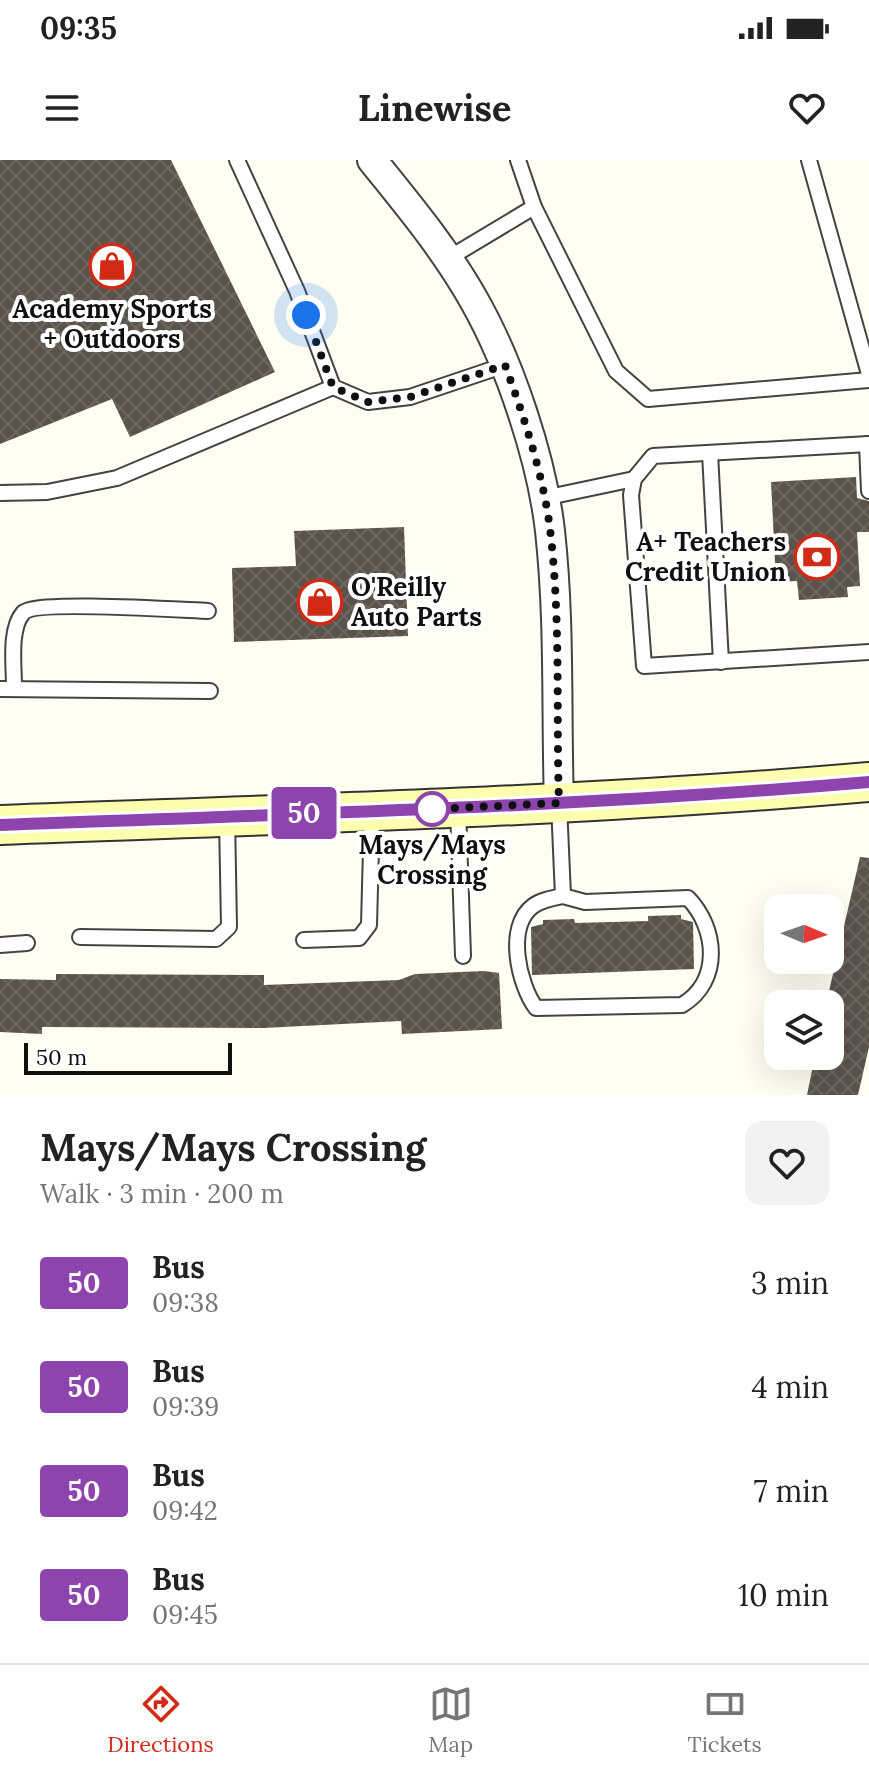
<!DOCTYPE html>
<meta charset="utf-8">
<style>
:root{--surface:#fff;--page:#f2f2f2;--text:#222;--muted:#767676;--line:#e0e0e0;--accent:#d12a17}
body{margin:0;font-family:Lora,serif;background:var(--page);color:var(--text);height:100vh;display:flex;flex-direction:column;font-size:30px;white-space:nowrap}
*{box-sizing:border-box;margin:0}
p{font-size:26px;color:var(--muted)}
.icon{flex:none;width:44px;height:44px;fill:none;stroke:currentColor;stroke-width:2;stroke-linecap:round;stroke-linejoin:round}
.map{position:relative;height:935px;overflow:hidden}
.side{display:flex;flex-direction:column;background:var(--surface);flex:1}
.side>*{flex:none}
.badge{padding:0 16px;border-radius:6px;font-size:28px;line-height:52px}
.needle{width:52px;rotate:92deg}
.buttons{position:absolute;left:764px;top:734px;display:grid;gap:16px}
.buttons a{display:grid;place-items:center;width:80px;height:80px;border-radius:16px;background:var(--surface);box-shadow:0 8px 32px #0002;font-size:40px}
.scale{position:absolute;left:24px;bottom:20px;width:208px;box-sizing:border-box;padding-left:8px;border:4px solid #101010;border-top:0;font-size:22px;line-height:28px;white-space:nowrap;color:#101010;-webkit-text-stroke:6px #fff;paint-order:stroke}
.you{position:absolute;width:40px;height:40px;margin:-20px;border:6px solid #fff;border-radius:50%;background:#1a73e8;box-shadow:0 0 0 12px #1a73e833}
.map>.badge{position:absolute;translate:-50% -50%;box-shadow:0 0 0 4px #fff}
.round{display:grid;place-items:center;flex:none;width:84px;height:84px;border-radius:16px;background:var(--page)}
.summary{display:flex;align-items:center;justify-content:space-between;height:136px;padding:0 40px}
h1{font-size:38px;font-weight:700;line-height:60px}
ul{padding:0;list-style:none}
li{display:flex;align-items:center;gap:24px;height:104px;padding:0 40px}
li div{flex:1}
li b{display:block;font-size:30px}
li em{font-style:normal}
li .badge{min-width:88px;font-weight:700;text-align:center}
.status{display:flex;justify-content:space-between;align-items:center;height:56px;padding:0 40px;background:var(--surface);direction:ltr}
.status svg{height:22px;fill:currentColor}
header{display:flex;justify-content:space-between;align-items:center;height:104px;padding:0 40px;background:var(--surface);font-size:36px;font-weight:700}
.menu{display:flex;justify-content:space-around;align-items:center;height:112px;border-top:2px solid var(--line);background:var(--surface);font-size:22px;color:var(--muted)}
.menu a{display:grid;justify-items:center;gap:4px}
.menu .on{color:var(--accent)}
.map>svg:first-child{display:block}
.building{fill:url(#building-cross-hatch)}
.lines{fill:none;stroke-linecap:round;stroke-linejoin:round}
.service-casing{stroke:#434343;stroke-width:18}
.minor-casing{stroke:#434343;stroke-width:32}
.secondary-casing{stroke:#323232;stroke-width:42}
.service{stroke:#fff;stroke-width:14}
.minor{stroke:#fff;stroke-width:28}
.secondary{stroke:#fcffae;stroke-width:38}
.line-casing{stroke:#fff;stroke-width:18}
.line{stroke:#8e44ad;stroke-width:12}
.walk{stroke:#101010;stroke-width:8;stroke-dasharray:0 14.4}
.stop-dot{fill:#fff;stroke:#8e44ad;stroke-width:4}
.labels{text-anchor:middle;stroke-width:8;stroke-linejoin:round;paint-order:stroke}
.poi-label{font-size:26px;font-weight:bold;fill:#101010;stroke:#fff}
.stop-label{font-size:26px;font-weight:bold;fill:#101010;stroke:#fff}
</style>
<div class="status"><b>09:35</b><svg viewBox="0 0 49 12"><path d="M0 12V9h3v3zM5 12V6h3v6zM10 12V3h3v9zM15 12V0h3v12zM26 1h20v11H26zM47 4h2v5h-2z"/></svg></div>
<header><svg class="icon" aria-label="menu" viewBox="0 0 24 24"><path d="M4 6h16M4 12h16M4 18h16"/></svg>Linewise<svg class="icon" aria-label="heart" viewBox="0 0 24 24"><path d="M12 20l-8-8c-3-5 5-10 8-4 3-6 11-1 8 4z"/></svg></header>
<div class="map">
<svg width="869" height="935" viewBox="0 0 869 935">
<defs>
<pattern id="building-cross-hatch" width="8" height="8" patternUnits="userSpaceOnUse" patternTransform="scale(2)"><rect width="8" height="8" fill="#5a534b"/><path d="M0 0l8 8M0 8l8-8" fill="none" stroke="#6d6761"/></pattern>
</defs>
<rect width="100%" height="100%" fill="#fffef3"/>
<!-- building -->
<g class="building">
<polygon points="0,0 171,0 275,212 130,277 112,239 0,284"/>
<polygon points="856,317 857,338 869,341 869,372 857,372 860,426 847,427 848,437 799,440 797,421 776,422 771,322"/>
<polygon points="404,367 408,476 234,482 232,408 296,406 294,371"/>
<polygon points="860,697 869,698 869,887 858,935 807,935 815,896 830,896 830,844 826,844"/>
<polygon points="681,755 681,759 693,762 694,809 532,815 531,767 543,764 543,760 574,759 575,763 648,761 648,756"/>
<polygon points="484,811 499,813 502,869 402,874 401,861 264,868 42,867 42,874 0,872 0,819 56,820 56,814 264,815 264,825 399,820 415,814"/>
</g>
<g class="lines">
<!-- service casing -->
<g class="service-casing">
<g id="service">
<polyline points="237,0 297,131 333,227 368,242 410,237 505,205"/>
<polyline points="518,0 534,47 616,211 648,239 869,220"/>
<polyline points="809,0 869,214"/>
<polyline points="449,98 534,47"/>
<polyline points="867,284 869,331"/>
<polyline points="869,284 653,296 634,319 631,335 644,506 869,492"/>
<polyline points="710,293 721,502"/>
<polyline points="0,333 47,332 117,318 333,227"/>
<polyline points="544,338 634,319"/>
<path d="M 14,526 C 14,506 9,469 23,453 C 35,440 181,450 208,451"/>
<polyline points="0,529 210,531"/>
<polyline points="559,644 563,736"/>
<polyline points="458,649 463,796"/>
<path d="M 563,736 L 585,742 L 688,738 C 717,768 722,821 682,845 L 536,848 C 519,825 505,767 533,746 C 541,740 553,738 563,736 Z"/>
<polyline points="80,777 216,779 229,767 227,657"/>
<polyline points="304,780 359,778 369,765 372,651"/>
<polyline points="0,785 27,783"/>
</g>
</g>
<!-- minor casing -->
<g class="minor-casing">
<path id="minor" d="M 372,0 C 409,46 446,90 475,142 C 510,204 542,300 550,371 C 560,461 556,553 559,643"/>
</g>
<!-- secondary casing -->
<g class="secondary-casing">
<path id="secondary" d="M 0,665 C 290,654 580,647 869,622"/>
</g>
<!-- service -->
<use href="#service" class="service"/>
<!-- minor -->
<use href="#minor" class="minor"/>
<!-- secondary -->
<use href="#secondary" class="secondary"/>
</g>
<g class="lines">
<!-- line casing -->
<g class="line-casing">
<path id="line" d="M 0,665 C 290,654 580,647 869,622"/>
</g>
<!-- line -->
<use href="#line" class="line"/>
<!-- walk -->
<path class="walk" d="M 306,155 L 333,227 L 368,242 L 410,237 L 505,205 C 524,257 543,314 550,369 C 561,460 556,553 559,643 L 432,649"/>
</g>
<!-- icons -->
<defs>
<g id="shop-ring" transform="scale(2.3)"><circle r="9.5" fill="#fff" stroke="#d12a17" stroke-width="1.5"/><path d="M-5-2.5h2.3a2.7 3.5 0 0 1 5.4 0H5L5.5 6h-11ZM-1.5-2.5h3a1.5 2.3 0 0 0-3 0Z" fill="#d12a17"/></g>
<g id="bank-ring" transform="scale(2.3)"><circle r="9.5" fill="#fff" stroke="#d12a17" stroke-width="1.5"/><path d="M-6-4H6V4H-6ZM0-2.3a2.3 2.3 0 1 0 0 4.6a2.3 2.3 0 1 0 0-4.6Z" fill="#d12a17"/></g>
</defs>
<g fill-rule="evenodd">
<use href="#shop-ring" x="112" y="106"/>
<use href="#bank-ring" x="817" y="397"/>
<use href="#shop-ring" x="320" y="442"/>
</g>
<!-- markers -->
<circle class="stop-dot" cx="432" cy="649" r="16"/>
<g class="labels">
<!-- poi labels -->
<g class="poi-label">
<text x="112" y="158">Academy Sports<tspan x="112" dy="30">+ Outdoors</tspan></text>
<text x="786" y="391" text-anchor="end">A+ Teachers<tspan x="786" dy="30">Credit Union</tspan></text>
<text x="351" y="436" text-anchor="start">O'Reilly<tspan x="351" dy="30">Auto Parts</tspan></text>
</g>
<!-- stop labels -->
<g class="stop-label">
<text x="432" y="694">Mays/Mays<tspan x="432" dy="30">Crossing</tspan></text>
</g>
</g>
</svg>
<div class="buttons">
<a><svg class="needle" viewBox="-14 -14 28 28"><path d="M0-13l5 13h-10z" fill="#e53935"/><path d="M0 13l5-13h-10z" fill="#767676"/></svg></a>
<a><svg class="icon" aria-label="layers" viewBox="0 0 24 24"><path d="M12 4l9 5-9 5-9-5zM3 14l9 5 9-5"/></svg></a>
</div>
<div class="scale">50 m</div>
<div class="you" style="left:306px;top:155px"></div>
<b class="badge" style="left:304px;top:653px;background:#8e44ad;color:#fff">50</b>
</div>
<section class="side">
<div class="summary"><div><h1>Mays/Mays Crossing</h1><p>Walk · 3 min · 200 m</p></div><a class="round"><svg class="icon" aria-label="heart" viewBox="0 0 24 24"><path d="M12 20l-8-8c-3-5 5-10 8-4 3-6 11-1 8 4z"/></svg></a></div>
<ul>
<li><span class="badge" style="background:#8e44ad;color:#fff">50</span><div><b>Bus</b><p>09:38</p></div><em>3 min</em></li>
<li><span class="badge" style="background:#8e44ad;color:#fff">50</span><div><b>Bus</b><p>09:39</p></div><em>4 min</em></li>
<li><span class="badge" style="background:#8e44ad;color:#fff">50</span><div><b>Bus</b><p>09:42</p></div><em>7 min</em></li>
<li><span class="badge" style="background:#8e44ad;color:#fff">50</span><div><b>Bus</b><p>09:45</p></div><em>10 min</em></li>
</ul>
</section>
<nav class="menu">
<a class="on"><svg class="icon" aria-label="directions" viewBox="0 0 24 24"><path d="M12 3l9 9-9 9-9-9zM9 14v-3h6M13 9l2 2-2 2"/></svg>Directions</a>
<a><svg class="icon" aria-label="map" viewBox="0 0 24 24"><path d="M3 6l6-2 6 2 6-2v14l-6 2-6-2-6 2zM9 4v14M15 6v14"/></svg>Map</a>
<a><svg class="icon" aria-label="tickets" viewBox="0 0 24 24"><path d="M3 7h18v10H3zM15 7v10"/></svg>Tickets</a>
</nav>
